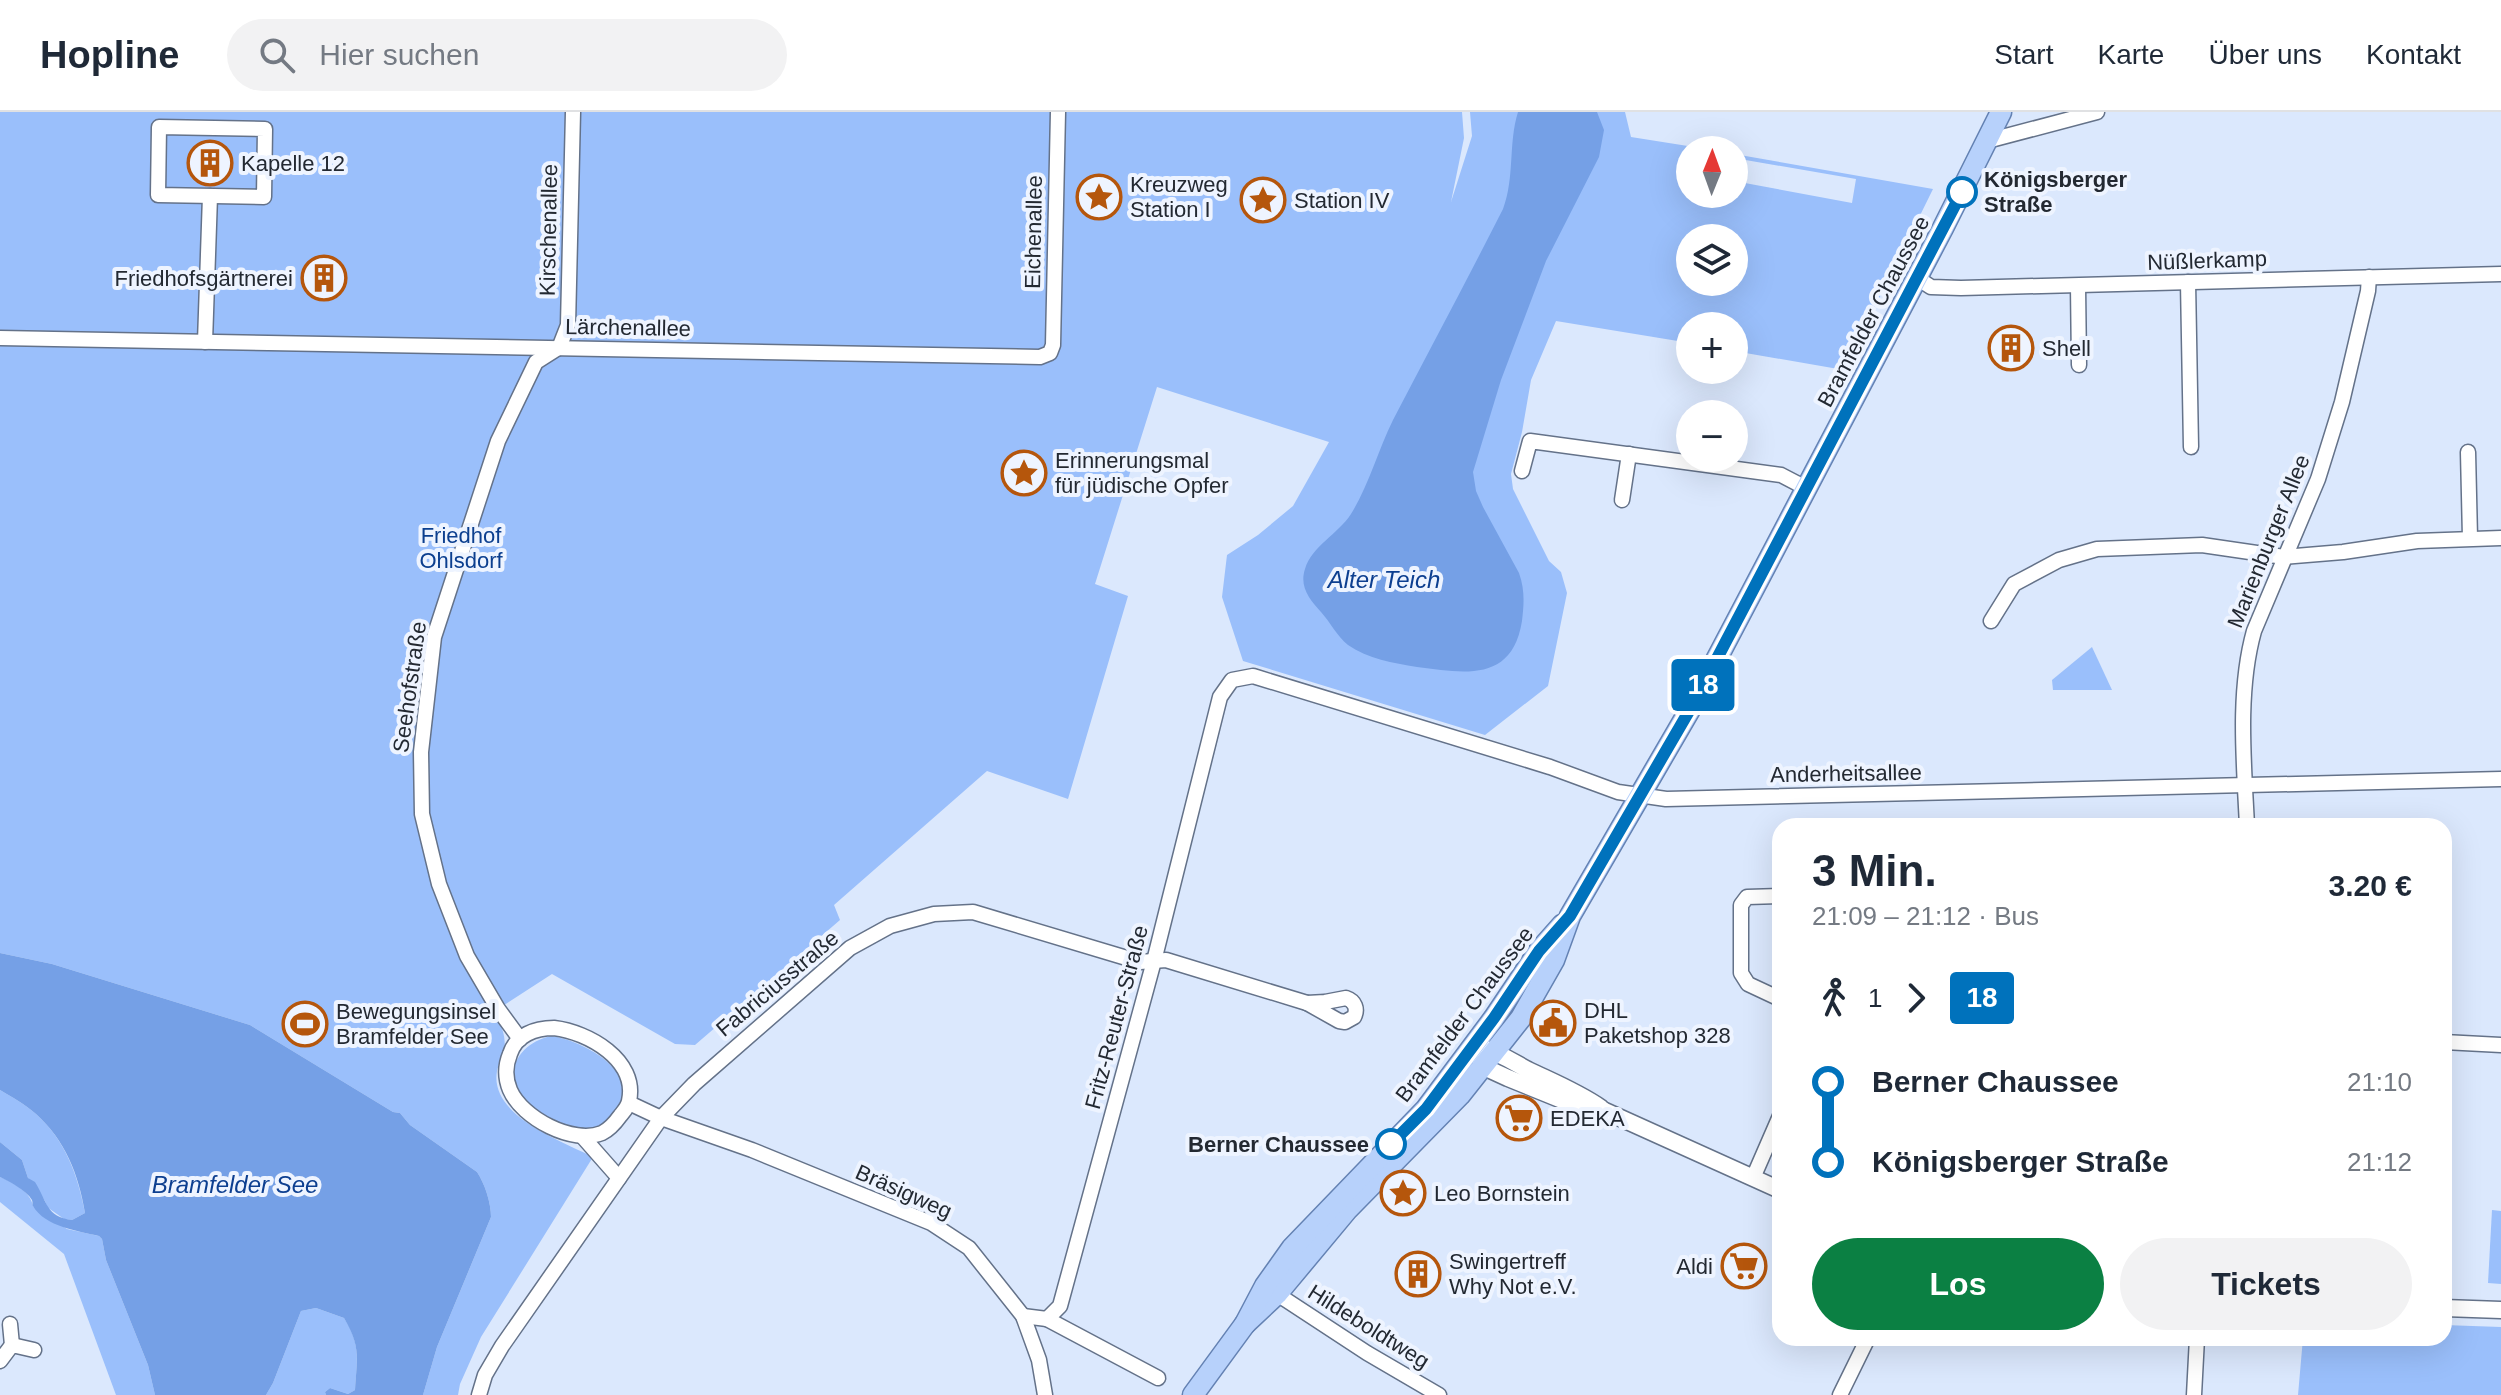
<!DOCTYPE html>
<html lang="de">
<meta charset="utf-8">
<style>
:root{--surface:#fff;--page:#f2f2f3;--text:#1f2937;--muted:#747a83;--line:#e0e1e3;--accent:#0b8043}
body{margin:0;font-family:Helvetica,sans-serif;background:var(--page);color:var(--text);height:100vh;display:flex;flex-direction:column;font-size:30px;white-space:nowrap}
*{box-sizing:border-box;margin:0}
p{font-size:26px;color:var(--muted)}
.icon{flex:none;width:44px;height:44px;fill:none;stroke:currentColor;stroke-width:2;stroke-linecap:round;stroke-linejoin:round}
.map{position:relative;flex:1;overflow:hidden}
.details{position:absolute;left:1772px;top:706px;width:680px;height:528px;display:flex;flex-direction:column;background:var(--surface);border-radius:24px;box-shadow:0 8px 32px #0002}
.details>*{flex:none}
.badge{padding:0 16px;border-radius:6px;font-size:28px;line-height:52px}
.needle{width:52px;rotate:1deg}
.fabs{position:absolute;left:1676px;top:24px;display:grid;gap:16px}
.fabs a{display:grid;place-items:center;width:72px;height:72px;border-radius:50%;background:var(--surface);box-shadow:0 8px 32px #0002;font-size:40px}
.map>.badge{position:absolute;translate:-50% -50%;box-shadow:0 0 0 4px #fff}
.legs{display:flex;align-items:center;gap:12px;height:88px;padding:0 40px;font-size:26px}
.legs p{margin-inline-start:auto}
.head{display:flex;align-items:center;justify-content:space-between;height:136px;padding:0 40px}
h1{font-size:44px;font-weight:700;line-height:60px}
.action{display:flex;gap:16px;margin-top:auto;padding:16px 40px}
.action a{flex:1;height:92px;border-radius:48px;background:var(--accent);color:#fff;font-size:32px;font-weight:700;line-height:92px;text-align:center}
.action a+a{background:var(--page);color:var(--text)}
ul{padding:0 40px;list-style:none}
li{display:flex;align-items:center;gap:28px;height:80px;font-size:30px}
li i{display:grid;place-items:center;width:12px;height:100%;margin:0 10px;background:currentColor}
li i::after{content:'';width:20px;height:20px;margin:-10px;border:6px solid;border-radius:50%;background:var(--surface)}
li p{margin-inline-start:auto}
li:first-child i{background:linear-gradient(#0000 50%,currentColor 0)}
li:last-child i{background:linear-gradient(currentColor 50%,#0000 0)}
header{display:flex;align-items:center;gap:48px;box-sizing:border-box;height:112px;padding:0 40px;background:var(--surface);border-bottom:2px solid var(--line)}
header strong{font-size:38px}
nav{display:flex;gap:44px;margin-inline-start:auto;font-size:28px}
.search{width:560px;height:72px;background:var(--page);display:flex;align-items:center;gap:20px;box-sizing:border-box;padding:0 28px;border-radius:44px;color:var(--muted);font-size:30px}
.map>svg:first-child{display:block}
.green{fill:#9abffb;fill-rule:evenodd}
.water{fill:#75a0e6}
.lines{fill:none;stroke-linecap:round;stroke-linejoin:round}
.minor-casing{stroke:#647289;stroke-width:17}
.tertiary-casing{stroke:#647289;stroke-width:19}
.primary-casing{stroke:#6482b3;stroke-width:23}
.minor{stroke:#fff;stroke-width:14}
.tertiary{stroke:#fff;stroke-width:16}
.primary{stroke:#b7d1fb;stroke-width:20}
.line-1-casing{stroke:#fff;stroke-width:18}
.line-1{stroke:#0072bc;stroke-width:12}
.stop-1-dot{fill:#fff;stroke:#0072bc;stroke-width:4}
.labels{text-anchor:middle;stroke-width:8;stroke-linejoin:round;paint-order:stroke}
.poi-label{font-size:22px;fill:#232932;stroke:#eef4ff;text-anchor:start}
.stop-label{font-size:22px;font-weight:bold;fill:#232932;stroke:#eef4ff;text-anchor:start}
.street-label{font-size:22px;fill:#232932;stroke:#eef4ff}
.park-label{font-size:22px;fill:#0c3f8f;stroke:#eef4ff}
.water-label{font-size:24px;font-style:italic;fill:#0d3f90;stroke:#eef4ff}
</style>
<header>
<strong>Hopline</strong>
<div class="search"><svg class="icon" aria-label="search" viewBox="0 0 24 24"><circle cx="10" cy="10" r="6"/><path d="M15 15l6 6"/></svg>Hier suchen</div>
<nav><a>Start</a><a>Karte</a><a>Über uns</a><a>Kontakt</a></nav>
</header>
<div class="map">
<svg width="2501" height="1283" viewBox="0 0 2501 1283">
<rect width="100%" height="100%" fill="#dbe8fd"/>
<!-- green -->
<g class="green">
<path d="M 0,0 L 1462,0 L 1464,26 L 1451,90 L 1472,24 L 1470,0 L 1625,0 L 1631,25 L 1713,38 L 1690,38 L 1690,82 L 1734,82 L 1734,69 L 1852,91 L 1856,67 L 1734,46 L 1734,42 L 1933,77 L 1844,258 L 1734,239 L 1734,214 L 1690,214 L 1690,231 L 1556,209 L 1531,268 L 1522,320 L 1511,362 L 1513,377 L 1549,449 L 1561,460 L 1567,481 L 1548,574 L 1485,623 L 1243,549 L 1222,485 L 1227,443 L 1258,423 L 1293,394 L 1329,330 L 1157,275 L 1095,472 L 1128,484 L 1068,687 L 987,659 L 834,793 L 840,808 L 695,933 L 675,932 L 552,862 L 495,899 C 501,914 507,924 504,941 C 503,947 498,952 497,959 C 489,1004 562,1029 593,1045 L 481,1225 L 460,1272 L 458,1283 L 423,1283 L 437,1235 L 491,1105 C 491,1091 485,1072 477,1060 L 410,1013 L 400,1001 L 393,1000 L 250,913 L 52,852 L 0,841 ZM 1690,126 L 1734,126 L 1734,170 L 1690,170 Z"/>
<polygon points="2092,535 2112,578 2053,578 2052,568"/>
<path d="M 551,924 C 583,928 648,963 615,1002 C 609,1009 605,1013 595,1016 C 576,1022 529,1001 519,983 C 503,955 523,930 551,924 Z"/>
<path d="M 0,978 C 12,985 26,993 36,1002 C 65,1028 78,1063 85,1101 L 72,1108 L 64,1107 L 47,1095 L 45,1089 L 28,1066 L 22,1048 L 0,1030 Z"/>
<path d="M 0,1065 C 12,1070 31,1080 33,1094 L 67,1117 L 99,1124 L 102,1127 L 106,1148 L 148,1253 L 155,1283 L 116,1283 L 64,1142 L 0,1090 Z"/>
<polygon points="2492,1098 2501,1099 2501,1172 2488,1171"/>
<path d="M 316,1196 L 344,1206 C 361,1232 357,1248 355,1278 L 348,1282 L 330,1276 L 325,1280 L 326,1283 L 266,1283 L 273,1271 L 301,1199 Z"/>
<polygon points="2444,1213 2501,1215 2501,1283 2298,1283 2303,1226 2444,1226"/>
</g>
<!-- water -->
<g class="water">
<path d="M 1518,0 L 1597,0 L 1604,18 L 1599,45 L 1546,149 L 1501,268 L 1473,360 L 1476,379 L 1483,395 L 1519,461 C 1525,478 1524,492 1522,509 C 1512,571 1464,561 1417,555 C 1393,551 1368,547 1348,533 C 1337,524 1330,510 1321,500 C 1310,488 1299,475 1305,457 C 1312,434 1338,422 1351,402 C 1369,373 1378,338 1393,308 C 1430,237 1467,168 1503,97 C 1515,65 1508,32 1518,0 Z"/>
<path d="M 0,841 L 52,852 L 250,913 L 393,1000 L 400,1001 L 410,1013 L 477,1060 C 485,1072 491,1091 491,1105 L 437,1235 L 423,1283 L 326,1283 L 325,1280 L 330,1276 L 348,1282 L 355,1278 C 357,1245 361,1235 344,1206 L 316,1196 L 301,1199 L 273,1271 L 266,1283 L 155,1283 L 148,1253 L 106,1148 L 102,1127 L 99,1124 C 79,1119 45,1115 33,1094 C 32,1093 33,1090 32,1088 C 26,1078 10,1070 0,1065 L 0,1030 L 22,1048 L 28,1066 L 35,1070 C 47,1089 46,1105 72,1108 L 85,1101 C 79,1063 65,1028 36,1002 C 26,993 12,985 0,978 Z"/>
</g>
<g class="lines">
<!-- minor casing -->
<g class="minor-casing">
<g id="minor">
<polygon points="159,15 265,17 264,85 158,83"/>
<polyline points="1987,29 2097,0"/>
<polyline points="1917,166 1931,175 1961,176 2501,162"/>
<polyline points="2188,170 2191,335"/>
<polyline points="2078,174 2079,253"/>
<polyline points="0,226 1040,245 1050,241 1053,233 1058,0"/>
<polyline points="205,230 210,84"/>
<polyline points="559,236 568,213 573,0"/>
<polyline points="2468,340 2470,426"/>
<polyline points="1522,359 1530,329 1781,363 1806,376"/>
<polyline points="1622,388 1629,342"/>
<polyline points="1991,509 2014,472 2059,448 2097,437 2202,433 2284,445 2343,440 2417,429 2501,426"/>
<path d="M 2247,714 C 2244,651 2237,580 2254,519 L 2318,367 L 2342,290 L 2368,179 L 2369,165"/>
<polyline points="1780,784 1747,785 1741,793 1741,861 1748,872 1780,887"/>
<path d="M 1346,886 C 1355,889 1358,897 1354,905 L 1345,910 L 1339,909 L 1307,891 L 1325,890 Z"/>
<path d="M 554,916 C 588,920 638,948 629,989 C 628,995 624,999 620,1004 C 615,1011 610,1017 602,1021 C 573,1033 522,1006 510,978 C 505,966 505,954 510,942 C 516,923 535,916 554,916 Z"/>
<polyline points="520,927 498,897 467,844 439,772 422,702 421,640 434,525 498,329 536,250 558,236"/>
<polyline points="2444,930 2501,933"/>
<polyline points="629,991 661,1006 752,1038 931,1111 969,1136 1023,1204 1039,1248 1045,1283"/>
<polyline points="582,1024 619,1066"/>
<polyline points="1753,1066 1780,1004"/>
<polyline points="1277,1182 1367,1241 1439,1283"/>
<polyline points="1023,1204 1047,1207 1060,1194 1154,849 1220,585 1232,568 1253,564 1550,655 1618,680 1666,687 2501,667"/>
<polyline points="1047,1207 1158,1266"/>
<polyline points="10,1212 12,1233"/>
<polyline points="0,1249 12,1233 34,1238"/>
<polyline points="479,1283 485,1263 502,1234 661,1006 694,972 850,836 890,814 934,802 973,800 1140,850 1166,848 1307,891"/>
<polyline points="1840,1283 1868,1226"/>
<polyline points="2194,1283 2197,1226"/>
</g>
</g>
<!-- tertiary casing -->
<g class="tertiary-casing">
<g id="tertiary">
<path d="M 1483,936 C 1500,941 1513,950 1528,958 C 1553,970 1578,980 1601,996"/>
<polyline points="1478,943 1484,955 1508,966 1577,994 1605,999 1780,1078"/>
<polyline points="2444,1196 2501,1198"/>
</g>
</g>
<!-- primary casing -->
<g class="primary-casing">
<g id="primary">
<polyline points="1245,1212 1277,1182 1347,1098 1460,983 1521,906 1554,848 1570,804 1692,594 1943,116 2001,0"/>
<polyline points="1193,1283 1245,1212 1265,1174 1292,1136 1426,997 1494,906 1539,839 1562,813"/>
</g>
</g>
<!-- minor -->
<use href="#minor" class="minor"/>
<!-- tertiary -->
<use href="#tertiary" class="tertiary"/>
<!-- primary -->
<use href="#primary" class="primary"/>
</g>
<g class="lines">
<!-- line-1 casing -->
<g class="line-1-casing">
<polyline id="line-1" points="1391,1032 1426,997 1494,906 1539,839 1570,804 1692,594 1962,80"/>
</g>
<!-- line-1 -->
<use href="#line-1" class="line-1"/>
</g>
<!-- icons -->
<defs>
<g id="building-ring" transform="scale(2.3)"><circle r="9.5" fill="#eef4ff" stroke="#b5560c" stroke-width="1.5"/><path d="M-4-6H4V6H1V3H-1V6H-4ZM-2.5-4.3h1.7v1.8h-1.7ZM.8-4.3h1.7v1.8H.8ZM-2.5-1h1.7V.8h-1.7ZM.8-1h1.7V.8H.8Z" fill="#b5560c"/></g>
<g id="sight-ring" transform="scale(2.3)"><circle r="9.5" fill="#eef4ff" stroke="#b5560c" stroke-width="1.5"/><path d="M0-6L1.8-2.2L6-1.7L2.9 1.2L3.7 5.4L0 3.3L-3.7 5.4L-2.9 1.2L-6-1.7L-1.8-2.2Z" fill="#b5560c"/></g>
<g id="civic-ring" transform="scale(2.3)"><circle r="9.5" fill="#eef4ff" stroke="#b5560c" stroke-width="1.5"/><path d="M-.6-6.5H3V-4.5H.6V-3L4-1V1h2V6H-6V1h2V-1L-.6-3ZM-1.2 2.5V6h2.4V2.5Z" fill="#b5560c"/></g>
<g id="stadium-ring" transform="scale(2.3)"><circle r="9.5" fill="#eef4ff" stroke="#b5560c" stroke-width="1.5"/><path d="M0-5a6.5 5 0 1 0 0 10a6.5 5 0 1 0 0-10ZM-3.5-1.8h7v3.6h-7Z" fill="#b5560c"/></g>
<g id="supermarket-ring" transform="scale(2.3)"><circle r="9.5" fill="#eef4ff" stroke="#b5560c" stroke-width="1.5"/><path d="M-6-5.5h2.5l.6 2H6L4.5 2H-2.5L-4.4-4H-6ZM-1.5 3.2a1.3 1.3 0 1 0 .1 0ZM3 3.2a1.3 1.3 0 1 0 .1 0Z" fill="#b5560c"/></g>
</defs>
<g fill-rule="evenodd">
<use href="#building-ring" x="210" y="51"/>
<use href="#sight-ring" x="1099" y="85"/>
<use href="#sight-ring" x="1263" y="88"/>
<use href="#building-ring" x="324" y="166"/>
<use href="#building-ring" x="2011" y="236"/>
<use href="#sight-ring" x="1024" y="361"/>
<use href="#civic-ring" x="1553" y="911"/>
<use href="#stadium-ring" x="305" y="912"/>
<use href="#supermarket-ring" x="1519" y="1006"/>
<use href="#sight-ring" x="1403" y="1081"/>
<use href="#supermarket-ring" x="1744" y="1154"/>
<use href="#building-ring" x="1418" y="1162"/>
</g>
<!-- markers -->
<g class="stop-1-dot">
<circle cx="1962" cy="80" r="14"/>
<circle cx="1391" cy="1032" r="14"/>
</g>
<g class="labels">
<!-- poi labels -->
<g class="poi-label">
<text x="241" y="59">Kapelle 12</text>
<text x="1130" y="80">Kreuzweg<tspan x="1130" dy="25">Station I</tspan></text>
<text x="1294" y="96">Station IV</text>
<text x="293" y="174" text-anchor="end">Friedhofsgärtnerei</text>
<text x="2042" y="244">Shell</text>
<text x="1055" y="356">Erinnerungsmal<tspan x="1055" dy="25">für jüdische Opfer</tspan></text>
<text x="1584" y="906">DHL<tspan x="1584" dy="25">Paketshop 328</tspan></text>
<text x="336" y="907">Bewegungsinsel<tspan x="336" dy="25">Bramfelder See</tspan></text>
<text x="1550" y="1014">EDEKA</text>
<text x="1434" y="1089">Leo Bornstein</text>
<text x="1449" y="1157">Swingertreff<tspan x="1449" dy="25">Why Not e.V.</tspan></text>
<text x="1713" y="1162" text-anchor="end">Aldi</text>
</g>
<!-- stop labels -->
<g class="stop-label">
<text x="1984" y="75">Königsberger<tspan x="1984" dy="25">Straße</tspan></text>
<text x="1369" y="1040" text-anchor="end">Berner Chaussee</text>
</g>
<!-- street labels -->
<g class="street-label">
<text transform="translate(548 118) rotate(-89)" y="8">Kirschenallee</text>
<text transform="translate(1033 120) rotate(-89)" y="8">Eichenallee</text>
<text transform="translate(2207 148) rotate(-2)" y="8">Nüßlerkamp</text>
<text transform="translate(1873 199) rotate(-62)" y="8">Bramfelder Chaussee</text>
<text transform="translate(628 215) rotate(1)" y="8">Lärchenallee</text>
<text transform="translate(2268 429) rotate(-68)" y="8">Marienburger Allee</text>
<text transform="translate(409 575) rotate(-82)" y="8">Seehofstraße</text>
<text transform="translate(1846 661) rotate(-1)" y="8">Anderheitsallee</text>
<text transform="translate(777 871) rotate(-40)" y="8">Fabriciusstraße</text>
<text transform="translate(1464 902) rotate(-53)" y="8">Bramfelder Chaussee</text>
<text transform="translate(1116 905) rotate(-75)" y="8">Fritz-Reuter-Straße</text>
<text transform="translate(904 1079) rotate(24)" y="8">Bräsigweg</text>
<text transform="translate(1369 1214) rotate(32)" y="8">Hildeboldtweg</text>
</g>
<!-- park labels -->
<g class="park-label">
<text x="461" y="431">Friedhof<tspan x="461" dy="25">Ohlsdorf</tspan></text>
</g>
<!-- water labels -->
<g class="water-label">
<text x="1384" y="476">Alter Teich</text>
<text x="235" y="1081">Bramfelder See</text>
</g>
</g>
</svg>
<div class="fabs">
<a><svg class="needle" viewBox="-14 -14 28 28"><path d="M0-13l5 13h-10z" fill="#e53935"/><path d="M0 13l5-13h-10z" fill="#747a83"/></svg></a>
<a><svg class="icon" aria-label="layers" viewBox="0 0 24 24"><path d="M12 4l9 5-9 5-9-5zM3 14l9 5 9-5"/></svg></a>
<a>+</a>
<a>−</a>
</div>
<b class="badge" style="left:1703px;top:573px;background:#0072bc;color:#fff">18</b>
<section class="details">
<div class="head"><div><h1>3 Min.</h1><p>21:09 – 21:12 · Bus</p></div><b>3.20 €</b></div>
<div class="legs"><svg class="icon" aria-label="walk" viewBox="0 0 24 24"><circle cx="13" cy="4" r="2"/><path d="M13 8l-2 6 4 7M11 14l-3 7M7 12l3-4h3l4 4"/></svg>1<svg class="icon" aria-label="forward" viewBox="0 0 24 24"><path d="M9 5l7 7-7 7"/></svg><b class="badge" style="background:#0072bc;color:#fff">18</b></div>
<ul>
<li><i style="color:#0072bc"></i><b>Berner Chaussee</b><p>21:10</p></li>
<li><i style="color:#0072bc"></i><b>Königsberger Straße</b><p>21:12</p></li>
</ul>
<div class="action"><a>Los</a><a>Tickets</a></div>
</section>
</div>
